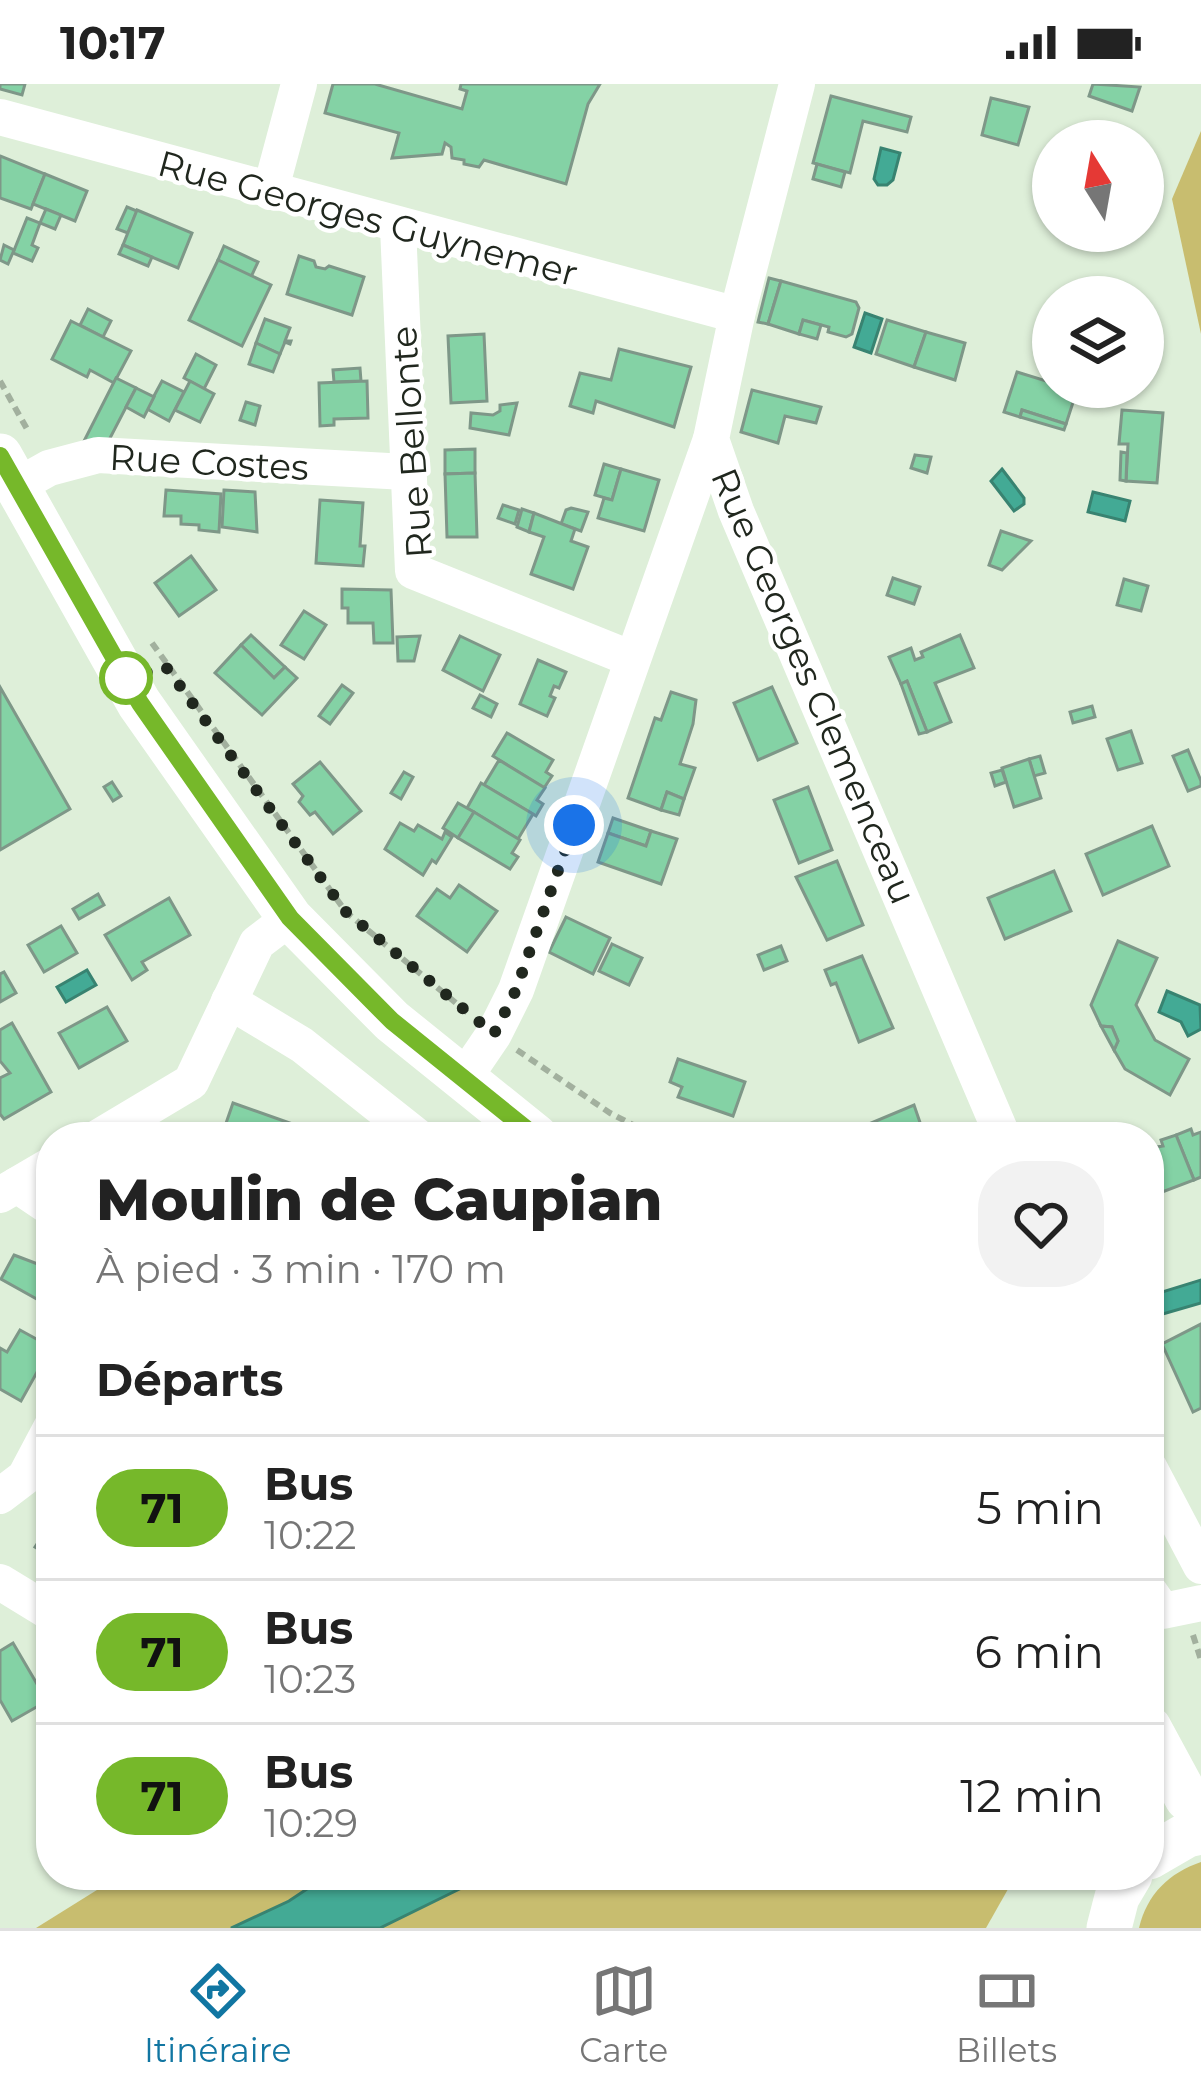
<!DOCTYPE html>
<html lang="fr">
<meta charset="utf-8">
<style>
:root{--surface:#fff;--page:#f2f2f2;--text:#222;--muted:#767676;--line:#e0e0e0;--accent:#1176a2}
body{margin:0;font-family:Montserrat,sans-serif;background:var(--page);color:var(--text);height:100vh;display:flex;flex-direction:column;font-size:45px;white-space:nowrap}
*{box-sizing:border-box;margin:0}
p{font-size:39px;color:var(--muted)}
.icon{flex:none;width:66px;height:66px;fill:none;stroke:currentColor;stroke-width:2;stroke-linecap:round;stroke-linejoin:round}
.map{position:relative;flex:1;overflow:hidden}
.details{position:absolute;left:36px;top:1038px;width:1128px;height:768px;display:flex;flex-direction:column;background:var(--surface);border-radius:48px;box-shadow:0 3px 9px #0004}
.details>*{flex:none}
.badge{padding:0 24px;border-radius:39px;font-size:42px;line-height:78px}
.needle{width:78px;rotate:349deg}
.buttons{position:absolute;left:1032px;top:36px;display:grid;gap:24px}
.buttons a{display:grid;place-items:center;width:132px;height:132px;border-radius:50%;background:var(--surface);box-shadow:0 3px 9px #0004;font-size:60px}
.you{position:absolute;width:60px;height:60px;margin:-30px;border:9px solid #fff;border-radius:50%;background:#1a73e8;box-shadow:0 0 0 18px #1a73e833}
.map>.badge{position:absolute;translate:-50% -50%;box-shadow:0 0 0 6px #fff}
h2{padding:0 60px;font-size:45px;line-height:108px}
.round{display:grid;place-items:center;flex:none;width:126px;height:126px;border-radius:48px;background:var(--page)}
.summary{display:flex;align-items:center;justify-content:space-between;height:204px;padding:0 60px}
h1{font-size:57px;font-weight:800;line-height:90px}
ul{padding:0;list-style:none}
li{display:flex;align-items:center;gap:36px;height:144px;padding:0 60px;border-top:3px solid var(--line)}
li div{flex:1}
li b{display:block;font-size:45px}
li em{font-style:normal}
li .badge{min-width:132px;font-weight:700;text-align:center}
.status{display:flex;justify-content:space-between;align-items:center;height:84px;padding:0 60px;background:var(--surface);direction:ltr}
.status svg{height:33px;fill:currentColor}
.tab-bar{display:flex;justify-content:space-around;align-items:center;height:168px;border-top:3px solid var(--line);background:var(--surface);font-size:33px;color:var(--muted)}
.tab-bar a{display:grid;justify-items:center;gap:6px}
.tab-bar .on{color:var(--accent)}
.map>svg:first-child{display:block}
.green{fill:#c8bd6f}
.water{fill:#43aa95;stroke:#388371;stroke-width:3}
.building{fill:#84d2a5;stroke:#7e9788;stroke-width:3}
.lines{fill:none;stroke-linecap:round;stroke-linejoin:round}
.path{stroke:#a2b09e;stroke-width:6;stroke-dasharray:9 6;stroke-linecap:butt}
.minor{stroke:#fff;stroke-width:36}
.major{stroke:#fff;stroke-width:45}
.line-casing{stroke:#fff;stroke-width:27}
.line{stroke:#76b82a;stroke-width:18}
.walk{stroke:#20271e;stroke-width:12;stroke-dasharray:0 21.6}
.stop-dot{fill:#fff;stroke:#76b82a;stroke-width:6}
.labels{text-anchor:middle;stroke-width:9;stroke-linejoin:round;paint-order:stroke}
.street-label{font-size:36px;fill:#20271e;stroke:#fff}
</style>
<div class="status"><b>10:17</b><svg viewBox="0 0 49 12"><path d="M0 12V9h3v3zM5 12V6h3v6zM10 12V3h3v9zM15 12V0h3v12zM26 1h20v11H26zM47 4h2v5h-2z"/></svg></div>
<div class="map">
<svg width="1201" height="1844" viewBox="0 0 1201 1844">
<rect width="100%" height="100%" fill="#deefd9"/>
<!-- green -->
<g class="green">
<polygon points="1201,47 1201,250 1172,115"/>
<path d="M 1201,1778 L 1201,1844 L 1139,1844 C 1147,1810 1169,1789 1201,1778 Z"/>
<polygon points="121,1791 1016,1791 986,1844 36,1844"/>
</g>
<!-- water -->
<g class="water">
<polygon points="881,64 900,69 893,96 887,101 878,101 874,95"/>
<polygon points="865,229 882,235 871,269 854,263"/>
<polygon points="1002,385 1024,414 1024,420 1014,427 991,397"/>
<polygon points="1093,408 1130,417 1125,437 1088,428"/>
<polygon points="87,886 96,901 66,918 57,903"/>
<polygon points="1167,907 1200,921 1201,945 1188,952 1181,938 1159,928"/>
<polygon points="1201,1196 1201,1219 1149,1234 1149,1212"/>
<polygon points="328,1791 488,1791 380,1844 231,1844 289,1817"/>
</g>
<!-- building -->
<g class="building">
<polygon points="0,0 25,0 22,11 0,5"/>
<polygon points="333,0 375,0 462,25 467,7 460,5 461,0 600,0 588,20 566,100 484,76 479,83 464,80 464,76 452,74 451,63 445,59 442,70 392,74 399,49 325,29"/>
<polygon points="1093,0 1140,3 1132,27 1089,12"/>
<polygon points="831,12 911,33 907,48 863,37 850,89 813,79"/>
<polygon points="991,14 1029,23 1018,61 982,51"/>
<polygon points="0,72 45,90 31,125 0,114"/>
<polygon points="817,80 845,88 841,103 813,95"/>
<polygon points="45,90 87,107 75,137 33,120"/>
<polygon points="127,123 137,127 128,149 117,145"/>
<polygon points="46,125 61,131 55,145 40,139"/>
<polygon points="137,126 192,149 178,184 123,161"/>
<polygon points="27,134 40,139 32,161 38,164 32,177 13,169"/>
<polygon points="4,161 14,166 8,180 0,176"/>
<polygon points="123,161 152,173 148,182 119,170"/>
<polygon points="224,162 258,178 251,193 218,176"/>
<polygon points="299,172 314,177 316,183 325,185 329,182 364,193 352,231 287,210"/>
<polygon points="218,176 271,201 242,262 189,236"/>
<polygon points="769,194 781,197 768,240 758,238"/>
<polygon points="781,197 856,218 859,224 852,250 846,253 828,248 829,243 803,236 799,250 768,240"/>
<polygon points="88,225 111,237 103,253 80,241"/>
<polygon points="265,235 290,244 285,257 291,257 290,260 285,258 280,270 256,259"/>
<polygon points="803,236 821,241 817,255 799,250"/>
<polygon points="887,236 926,248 914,283 876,270"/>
<polygon points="71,237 131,267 114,299 90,286 87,293 52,275"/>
<polygon points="926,248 965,259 955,296 914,283"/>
<polygon points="484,250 487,317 451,319 448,252"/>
<polygon points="256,259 280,270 273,288 249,280"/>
<polygon points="619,265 691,283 674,343 596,317 593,329 570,322 580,289 611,296"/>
<polygon points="196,270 216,281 204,305 184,294"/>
<polygon points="360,284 361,297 334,298 333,286"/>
<polygon points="1017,288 1053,299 1053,303 1077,306 1066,340 1022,326 1020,333 1004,328"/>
<polygon points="116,294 136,304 108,358 84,357"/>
<polygon points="162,297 184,308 169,337 147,325"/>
<polygon points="190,297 214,310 200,338 175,326"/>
<polygon points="367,297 368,334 334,335 334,341 320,342 319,299"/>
<polygon points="136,304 154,313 144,333 126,323"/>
<polygon points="752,306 821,323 816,339 785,332 778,359 741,348"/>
<polygon points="246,318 260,322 255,341 240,336"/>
<polygon points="517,319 509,351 470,344 471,329 493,331 500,327 500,321"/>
<polygon points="1022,326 1066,340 1064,346 1020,333"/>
<polygon points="1122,326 1163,329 1157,399 1126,397 1128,360 1119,360"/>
<polygon points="475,365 475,389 445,390 445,366"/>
<polygon points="1121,368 1127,369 1126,397 1120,396"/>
<polygon points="915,371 931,373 927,389 911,384"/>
<polygon points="604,380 621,385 612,416 595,411"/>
<polygon points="621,385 659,396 644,447 598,434 604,414 612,416"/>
<polygon points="475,389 477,453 447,453 445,390"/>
<polygon points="166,406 221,410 219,448 199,446 199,441 181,440 181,432 164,432"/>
<polygon points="224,406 255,408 257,448 222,443"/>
<polygon points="320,416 363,419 360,462 365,462 363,482 316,479"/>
<polygon points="503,421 519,426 515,440 498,434"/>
<polygon points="571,424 588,428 581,447 561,440 566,426"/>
<polygon points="522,425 534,429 529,448 517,443"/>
<polygon points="534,429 575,445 571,457 588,463 573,505 531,490 544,453 529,448"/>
<polygon points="1001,447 1031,457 1002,486 989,481"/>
<polygon points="191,472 216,506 179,532 155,499"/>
<polygon points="893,494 920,503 914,520 887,511"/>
<polygon points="1124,495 1148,502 1141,527 1117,521"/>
<polygon points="342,505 391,506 393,559 374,559 373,539 348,539 348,524 342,524"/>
<polygon points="304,527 326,541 304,575 281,561"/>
<polygon points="251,551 285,583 274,594 241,561"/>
<polygon points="960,551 974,584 935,599 951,638 927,648 907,597 901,600 889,573 911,564 915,576 923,573 921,568"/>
<polygon points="420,552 414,577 398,577 397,553"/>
<polygon points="460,552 500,571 483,607 443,586"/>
<polygon points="241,561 274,594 285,583 297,594 262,631 215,589"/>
<polygon points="538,576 566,588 559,604 554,602 550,612 555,614 547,632 520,620"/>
<polygon points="907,597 927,648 919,650 901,600"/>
<polygon points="342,601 353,609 330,640 319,632"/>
<polygon points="0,603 70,725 0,766"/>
<polygon points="772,603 797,659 758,676 734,619"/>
<polygon points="671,608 696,616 693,640 680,680 695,684 684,715 667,708 661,726 628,714 655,634 661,636"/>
<polygon points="480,611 497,620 491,633 473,624"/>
<polygon points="1092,622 1095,633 1073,639 1070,628"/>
<polygon points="1131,647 1142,679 1118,686 1107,655"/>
<polygon points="507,649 553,676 546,688 552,692 544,704 493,672"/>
<polygon points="1188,666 1201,697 1201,702 1188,707 1173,672"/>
<polygon points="1040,672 1045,689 1034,692 1029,675"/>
<polygon points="1029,675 1041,714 1014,723 1002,684"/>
<polygon points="499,676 545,704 537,716 543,720 536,732 484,701"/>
<polygon points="320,678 361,727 333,750 315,728 310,731 299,718 303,712 293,700"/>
<polygon points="1002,686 1006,698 995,702 991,689"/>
<polygon points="404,688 413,693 401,715 391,709"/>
<polygon points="112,698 121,712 113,717 104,703"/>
<polygon points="481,699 533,730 518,755 467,724"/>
<polygon points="808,703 832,766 799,779 774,716"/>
<polygon points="667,708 684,715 679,731 661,726"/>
<polygon points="458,719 474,728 458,754 443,744"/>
<polygon points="474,728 520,756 512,769 518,773 510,785 458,754"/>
<polygon points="613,734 651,747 646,762 608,749"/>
<polygon points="400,739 414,747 418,741 442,755 445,748 452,753 436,779 432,776 423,791 385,765"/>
<polygon points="1152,742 1169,782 1103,811 1086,770"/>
<polygon points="651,747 677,755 661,800 598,778 608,749 646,762"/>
<polygon points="837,777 863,841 827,856 796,793"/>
<polygon points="1054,787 1071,827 1005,855 988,814"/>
<polygon points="459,801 497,827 467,868 417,832 437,805 450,814"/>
<polygon points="98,810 104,821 79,835 73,825"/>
<polygon points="169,814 190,851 142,878 147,886 132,896 105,851"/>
<polygon points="566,833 610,854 593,890 549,868"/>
<polygon points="61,842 77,869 44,888 28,861"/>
<polygon points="1118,857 1157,874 1136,921 1155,956 1189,975 1170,1011 1125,985 1114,966 1118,957 1112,943 1101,942 1091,921"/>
<polygon points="612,860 642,874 629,901 599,887"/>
<polygon points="781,862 787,877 764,886 758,871"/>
<polygon points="862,872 893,944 859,958 836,899 831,901 825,886"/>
<polygon points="4,888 16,909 0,918 0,890"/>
<polygon points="107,923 127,957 79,984 59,949"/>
<polygon points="12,939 51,1008 4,1035 0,1030 0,994 10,989 0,977 0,946"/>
<polygon points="1101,942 1112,943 1118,957 1114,966"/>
<polygon points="678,975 745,998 733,1032 678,1013 682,1003 670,998"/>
<polygon points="233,1019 315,1048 313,1053 247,1053 224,1045"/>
<polygon points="914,1021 925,1053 863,1053 859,1044"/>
<polygon points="1191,1045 1193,1051 1201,1048 1201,1093 1194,1096 1176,1051"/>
<polygon points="1176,1051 1194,1096 1149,1113 1149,1064 1163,1062 1161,1056"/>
<polygon points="14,1171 51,1185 51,1223 1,1195"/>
<polygon points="1201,1240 1201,1324 1193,1328 1162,1260"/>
<polygon points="20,1246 51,1263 21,1317 0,1305 0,1264 7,1268"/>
<polygon points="51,1439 51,1473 35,1463"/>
<polygon points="13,1559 47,1617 12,1637 0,1616 0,1567"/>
</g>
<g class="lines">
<!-- path -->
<g class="path">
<polyline points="0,297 27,345"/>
<polyline points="152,559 346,828 468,929"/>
<polyline points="517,966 610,1029 656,1053"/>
<polyline points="1193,1551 1201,1576"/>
</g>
<!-- minor -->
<g class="minor">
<polyline points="797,0 737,231 711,355 736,427 1003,1053"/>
<polyline points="0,33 737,231"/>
<polyline points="270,108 299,0"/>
<polyline points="398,143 413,487 632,575"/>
<polyline points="17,402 49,384 98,371 406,388"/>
<polyline points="229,917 302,961 418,1053"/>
<polyline points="462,997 494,950 516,906 711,355"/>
<polyline points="99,1053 191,998 257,859 290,834"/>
<polyline points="17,1101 51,1124"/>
<polyline points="0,1111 51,1081"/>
<polyline points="1149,1383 1201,1482"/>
<polyline points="0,1412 25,1393 51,1344"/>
<polyline points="0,1498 51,1529"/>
<polyline points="1149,1507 1163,1527 1201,1519"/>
</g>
<!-- major -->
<g class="major">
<polyline points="0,372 139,619 290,834 392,937 536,1053"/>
<polyline points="1149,1644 1187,1714 1201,1727"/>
<polyline points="1149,1773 1187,1751 1201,1748"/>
<polyline points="1109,1844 1117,1813 1130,1791"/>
</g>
</g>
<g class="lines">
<!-- line casing -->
<g class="line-casing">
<polyline id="line" points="0,372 140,619 290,834 392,937 536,1053"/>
</g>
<!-- line -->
<use href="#line" class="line"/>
<!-- walk -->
<polyline class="walk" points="126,594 166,583 346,828 494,950 516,906 574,741"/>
</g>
<!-- markers -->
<circle class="stop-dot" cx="126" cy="594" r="24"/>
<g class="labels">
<!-- street labels -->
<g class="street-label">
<text transform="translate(368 134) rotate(15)" y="13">Rue Georges Guynemer</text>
<text transform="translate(411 358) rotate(-94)" y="13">Rue Bellonte</text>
<text transform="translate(209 378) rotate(3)" y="13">Rue Costes</text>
<text transform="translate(814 602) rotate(67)" y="13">Rue Georges Clemenceau</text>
</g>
</g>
</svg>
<div class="buttons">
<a><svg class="needle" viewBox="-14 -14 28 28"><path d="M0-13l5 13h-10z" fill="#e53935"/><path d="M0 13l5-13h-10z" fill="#767676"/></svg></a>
<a><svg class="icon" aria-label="layers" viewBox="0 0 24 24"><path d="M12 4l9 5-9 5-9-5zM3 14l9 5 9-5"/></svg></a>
</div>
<div class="you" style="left:574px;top:741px"></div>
<section class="details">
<div class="summary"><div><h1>Moulin de Caupian</h1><p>À pied · 3 min · 170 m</p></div><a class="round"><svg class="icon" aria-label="heart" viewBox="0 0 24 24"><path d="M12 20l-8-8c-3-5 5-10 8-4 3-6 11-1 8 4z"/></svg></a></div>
<h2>Départs</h2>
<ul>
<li><span class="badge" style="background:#76b82a;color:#111">71</span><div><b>Bus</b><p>10:22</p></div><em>5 min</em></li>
<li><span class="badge" style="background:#76b82a;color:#111">71</span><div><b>Bus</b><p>10:23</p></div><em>6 min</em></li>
<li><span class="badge" style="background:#76b82a;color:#111">71</span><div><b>Bus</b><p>10:29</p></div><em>12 min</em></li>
</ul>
</section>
</div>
<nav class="tab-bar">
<a class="on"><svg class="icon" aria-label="directions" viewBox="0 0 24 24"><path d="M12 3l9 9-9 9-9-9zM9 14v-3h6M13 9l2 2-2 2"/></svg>Itinéraire</a>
<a><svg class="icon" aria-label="map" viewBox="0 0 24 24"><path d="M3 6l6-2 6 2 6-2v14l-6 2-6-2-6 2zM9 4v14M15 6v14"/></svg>Carte</a>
<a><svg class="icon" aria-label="tickets" viewBox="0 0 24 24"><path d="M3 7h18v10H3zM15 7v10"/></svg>Billets</a>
</nav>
